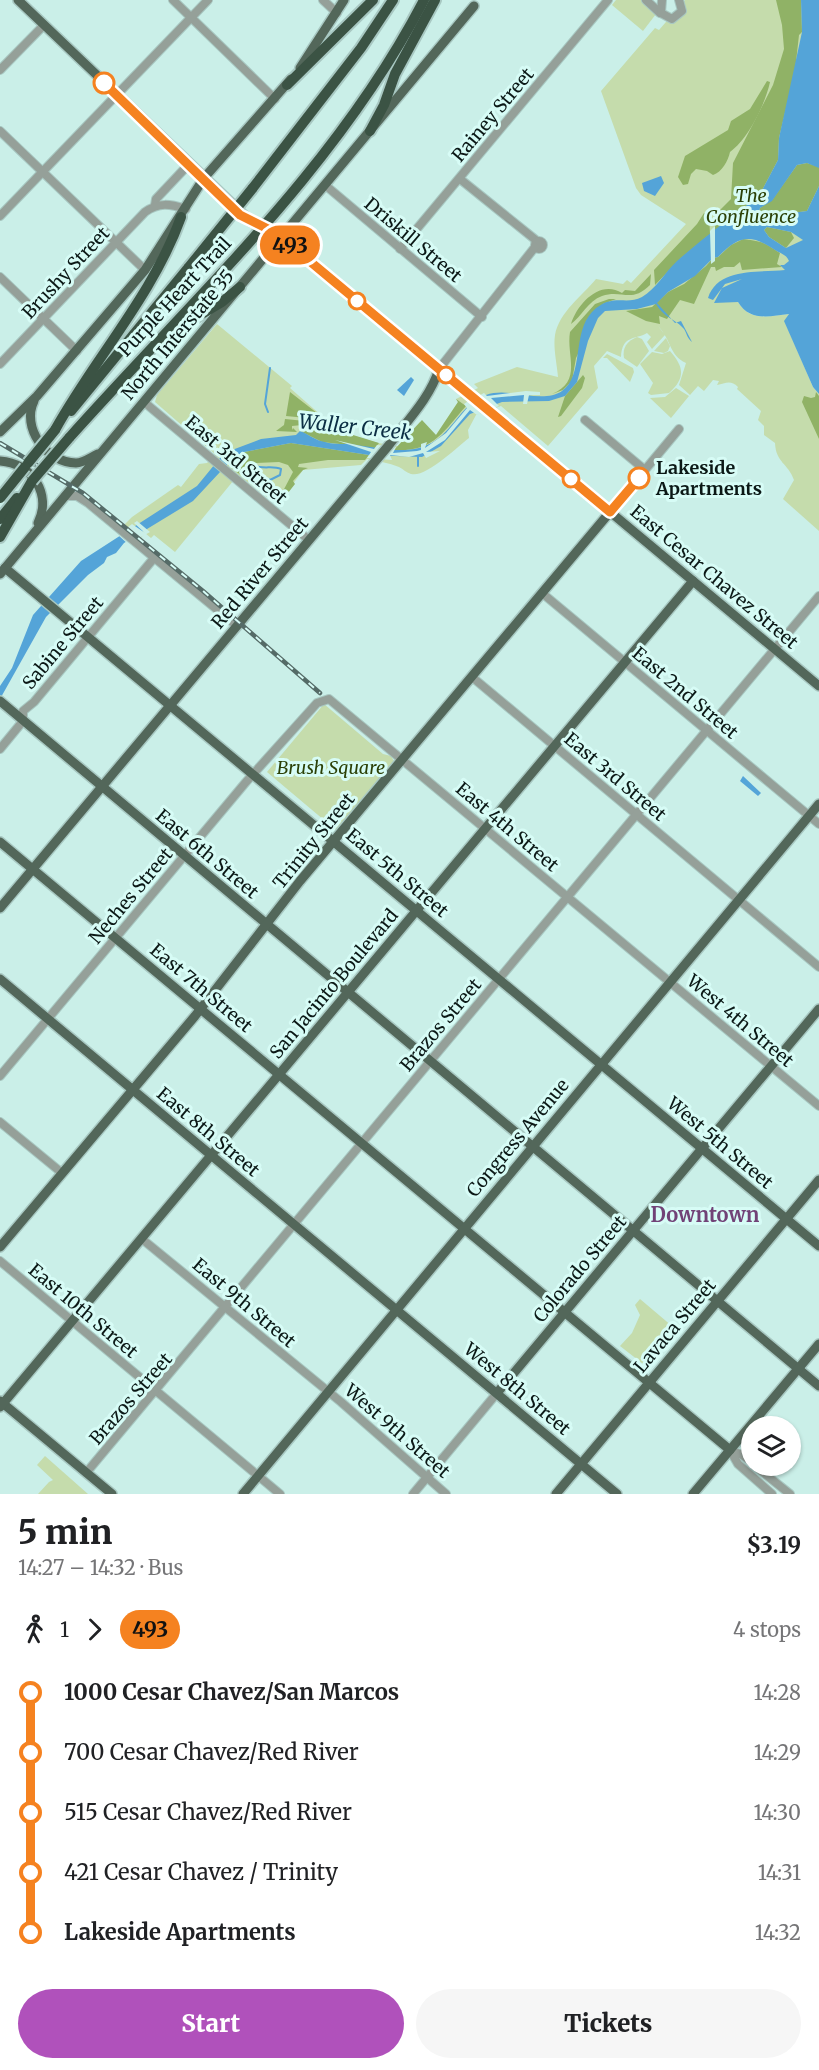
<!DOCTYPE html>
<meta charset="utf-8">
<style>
:root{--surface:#fff;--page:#f6f6f6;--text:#202124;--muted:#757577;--accent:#b051bb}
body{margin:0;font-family:Merriweather,serif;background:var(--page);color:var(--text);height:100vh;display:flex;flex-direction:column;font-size:22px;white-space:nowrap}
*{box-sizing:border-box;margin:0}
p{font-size:20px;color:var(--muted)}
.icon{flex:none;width:33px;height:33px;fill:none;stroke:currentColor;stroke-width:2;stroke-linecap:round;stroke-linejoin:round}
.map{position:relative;height:1494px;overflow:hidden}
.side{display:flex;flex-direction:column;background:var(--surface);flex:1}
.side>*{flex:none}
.badge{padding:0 12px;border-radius:20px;font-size:21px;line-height:39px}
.fabs{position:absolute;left:741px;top:1416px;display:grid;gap:12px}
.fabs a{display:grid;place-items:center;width:60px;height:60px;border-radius:50%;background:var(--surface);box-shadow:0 2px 4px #0004;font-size:30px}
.map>.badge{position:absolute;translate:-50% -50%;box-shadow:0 0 0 3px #fff}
.legs{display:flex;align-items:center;gap:9px;height:66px;padding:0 18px;font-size:20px}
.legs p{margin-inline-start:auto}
.summary{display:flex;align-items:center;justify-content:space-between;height:102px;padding:0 18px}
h1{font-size:33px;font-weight:800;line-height:45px}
.button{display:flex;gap:12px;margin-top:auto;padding:12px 18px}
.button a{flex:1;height:69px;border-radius:36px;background:var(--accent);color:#fff;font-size:24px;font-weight:800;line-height:69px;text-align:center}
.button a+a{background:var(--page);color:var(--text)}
ul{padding:0 18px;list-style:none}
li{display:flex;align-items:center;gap:21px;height:60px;font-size:22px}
li i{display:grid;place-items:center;width:9px;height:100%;margin:0 8px;background:currentColor}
li i::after{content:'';width:15px;height:15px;margin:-8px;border:4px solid;border-radius:50%;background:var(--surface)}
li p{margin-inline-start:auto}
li:first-child i{background:linear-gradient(#0000 50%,currentColor 0)}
li:last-child i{background:linear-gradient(currentColor 50%,#0000 0)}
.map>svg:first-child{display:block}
.green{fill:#c5dcac}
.forest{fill:#90b266}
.water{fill:#54a4d8;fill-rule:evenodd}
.pier{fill:#caefe8}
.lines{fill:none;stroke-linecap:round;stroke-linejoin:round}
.stream{stroke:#54a4d8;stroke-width:2}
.minor-casing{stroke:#a8c8c2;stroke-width:10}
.major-casing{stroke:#a8c8c2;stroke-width:12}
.highway-casing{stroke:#a8c8c2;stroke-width:14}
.minor{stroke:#95a099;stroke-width:8}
.major{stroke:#53675a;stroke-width:9}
.highway{stroke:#3b5344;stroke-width:10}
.rail-casing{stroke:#556b67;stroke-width:4.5}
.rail{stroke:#d7fcf6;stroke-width:2;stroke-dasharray:7;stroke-linecap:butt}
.major-bridge-casing{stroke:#a8c8c2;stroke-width:12;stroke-linecap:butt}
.highway-bridge-casing{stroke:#a8c8c2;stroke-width:14;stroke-linecap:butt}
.major-bridge{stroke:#53675a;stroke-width:9}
.highway-bridge{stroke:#3b5344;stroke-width:10}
.line-1-casing{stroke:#fff;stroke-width:14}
.line-1{stroke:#f58220;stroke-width:9}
.stop-1-dot{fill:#fff;stroke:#f58220;stroke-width:3}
.labels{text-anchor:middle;stroke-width:6;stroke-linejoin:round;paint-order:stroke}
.street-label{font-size:18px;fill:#0b1816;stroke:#d7fcf6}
.park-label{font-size:18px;font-style:italic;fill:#2b4006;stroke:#d7fcf6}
.stop-label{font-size:18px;font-weight:bold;fill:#0b1816;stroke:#d7fcf6;text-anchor:start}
.water-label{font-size:20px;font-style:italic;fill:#0b2e44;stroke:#d7fcf6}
.neighbourhood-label{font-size:20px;font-weight:bold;fill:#714277;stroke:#d7fcf6}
</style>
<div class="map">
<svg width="819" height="1494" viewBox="0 0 819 1494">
<rect width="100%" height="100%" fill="#caefe8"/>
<!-- green -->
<g class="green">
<polygon points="616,0 642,0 656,14 643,31 612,5"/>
<path d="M 685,0 L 801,0 L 819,140 L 819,262 L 788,271 L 740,279 L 743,279 L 738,302 C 750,322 769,316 789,314 L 785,322 L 813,387 L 819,394 L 819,531 L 783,499 L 794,480 C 788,463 776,463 775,443 L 764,435 L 764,426 L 758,420 L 761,411 L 737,389 L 738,387 C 730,379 725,384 717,385 L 719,381 L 713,380 L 704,391 L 698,386 L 690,395 L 679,385 L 686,363 C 669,355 672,341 658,326 L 665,335 L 652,349 L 647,342 L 651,337 L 647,333 C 635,340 622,335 621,357 L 607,351 L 594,366 L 598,388 L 548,446 L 501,406 L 476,415 L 468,430 L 469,438 C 457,447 426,478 411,474 C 407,473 403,469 399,467 C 389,463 377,461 367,459 L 361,465 L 303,470 L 278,505 L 238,475 L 175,552 L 154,535 L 151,538 L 145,533 L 140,539 L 124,525 L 132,517 L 178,485 L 181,487 L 199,464 L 207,463 L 215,454 L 155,402 L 157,395 L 217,324 L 292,386 L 290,388 L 339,431 L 378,443 L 398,446 L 420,422 L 436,435 L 458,402 L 456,399 L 478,388 L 474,384 L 517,367 L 558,377 C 557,364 553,348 555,335 C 559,312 583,295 596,279 L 623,284 L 627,280 L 631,283 L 686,224 L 641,195 L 636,188 L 601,91 L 655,28 L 659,30 Z"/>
<path d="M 637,337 L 642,339 L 649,351 L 637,367 L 624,358 C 622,348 627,341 637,337 Z"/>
<polygon points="666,338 670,346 668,351 664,353 654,351"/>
<path d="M 670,351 C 684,367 686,378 669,393 L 651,395 L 648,393 L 653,383 L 640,364 L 652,352 L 662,354 Z"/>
<polygon points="607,354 633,368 634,372 630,382 607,358 603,358"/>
<polygon points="676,388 689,396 671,418 650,398 665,397"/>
<polygon points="324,704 383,754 391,756 395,763 337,831 267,772"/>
<polygon points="640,1299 679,1332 647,1367 620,1346 632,1333 640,1315 635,1305"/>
<polygon points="45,1456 88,1494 38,1494 49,1482 53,1480 37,1465"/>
</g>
<!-- forest -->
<g class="forest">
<polygon points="776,0 801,0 802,32 799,35 795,71 779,138 778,160 759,196 715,231 714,216 731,199 733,163 773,85 784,49 782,25"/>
<path d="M 767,81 L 770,82 C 765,105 748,139 730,152 C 728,161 722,172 713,175 L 707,171 L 696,169 L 691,174 L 688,184 L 683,185 L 678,177 L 685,156 L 728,130 L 731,121 L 750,109 Z"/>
<polygon points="807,163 819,167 819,186 807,211 763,217 759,213 760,208 772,200 797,165"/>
<polygon points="704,213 709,213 710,234 680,259 655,285 654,270 697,224"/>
<polygon points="767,227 791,232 794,238 786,248 769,237 764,230"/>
<path d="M 743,239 C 764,242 762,241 780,253 L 777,264 L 782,267 L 742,270 L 740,262 L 734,267 L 724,267 L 716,271 L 715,267 L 711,267 L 694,304 L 680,300 L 667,319 L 659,316 L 660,324 L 646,321 L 626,311 L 652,307 L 668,292 L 684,284 L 706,266 L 713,258 L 718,257 L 731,245 Z"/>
<path d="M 651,274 L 650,285 C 631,304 622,289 602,296 C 588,301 581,317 571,324 C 577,304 600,279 622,293 L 625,290 L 635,291 Z"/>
<path d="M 609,299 L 616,299 L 603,304 L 576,358 L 572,381 L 563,390 L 552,394 C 583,381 566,356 570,332 L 595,304 Z"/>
<polygon points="583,375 585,378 582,388 561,416 558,417 565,396"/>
<polygon points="290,392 340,431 379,443 375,448 322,442 300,431 302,425 292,426 292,430 293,428 297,432 276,431 284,425 285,419 305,421 318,429 321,426 307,418 286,416"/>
<polygon points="816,392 819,396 819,439 802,402 804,396 811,398 815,397"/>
<path d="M 456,399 L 466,406 C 443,432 434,452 394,450 L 422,420 L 436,435 L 458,402 Z"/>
<polygon points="291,443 369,455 365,460 328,460 299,464 298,467 308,468 303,470 293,481 295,484 284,498 282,493 293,472 288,465 279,462 256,463 249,472 281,499 280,503 231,468 237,463 235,457 244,452"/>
</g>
<!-- water -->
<g class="water">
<path d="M 801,0 L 819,0 L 819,168 L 807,163 L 797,165 L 772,201 L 760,208 L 759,212 L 763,217 L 807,211 L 819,186 L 819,394 L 813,387 L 784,321 L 789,314 C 770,316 750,322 738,302 L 714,303 L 722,288 L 742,279 L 725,284 L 713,300 L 708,298 C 718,267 759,273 785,270 L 780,265 L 784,265 L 789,261 C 786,254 781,254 775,250 C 751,234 739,235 718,257 L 713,258 L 695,276 L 668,292 L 657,303 L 675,323 L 681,321 L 692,342 C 687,338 687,334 684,329 C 677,320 664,318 656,304 L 637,309 L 605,311 L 598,318 L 588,341 L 577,382 L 565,396 L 549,401 L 502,402 L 470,414 L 441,446 L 422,457 L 369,455 L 291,443 L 244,452 L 234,457 L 193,501 L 124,543 L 116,553 L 107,557 L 104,563 L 88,575 L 46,617 L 0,699 L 0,686 L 12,668 L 33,615 L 81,561 L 197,486 L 224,453 L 261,439 L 296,435 L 300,431 C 308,434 316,441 325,442 C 335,445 346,443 356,445 C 383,448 412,457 436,440 C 455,427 462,404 486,395 C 509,386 541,405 562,391 C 584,376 572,333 592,312 C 612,292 626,306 642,297 C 655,290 666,271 677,261 C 703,238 731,217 759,196 L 778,160 L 779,138 L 802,32 ZM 767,227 L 791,232 L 803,240 L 786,248 L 769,237 L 764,230 Z"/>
<polygon points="661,176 664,183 655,196 644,191 642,183"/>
<polygon points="411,377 414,380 404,396 397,390"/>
<polygon points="743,776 761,793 758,796 740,781"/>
</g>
<!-- pier -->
<g class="pier">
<polygon points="715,226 715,261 711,264 710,231"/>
<polygon points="526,391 540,392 540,395 529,395 527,404 523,404 524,395 491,398 499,406 477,415 470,410 445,440 426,452 440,451 426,458 423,453 409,457 390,455 392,460 367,458 371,452 335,440 374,449 377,445 396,447 393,453 417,451 421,450 421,444 427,442 425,448 446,433 467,408 464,404 467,402 484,393 487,396"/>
<polygon points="137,521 150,532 128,544 118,535 132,524 145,533 134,523"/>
</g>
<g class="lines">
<!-- stream -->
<g class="stream">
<polyline points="268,412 265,404 270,368"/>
<polyline points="418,457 418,466"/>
<path d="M 251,474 L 253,472 L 270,480 L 280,475 L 281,469 C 272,465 263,470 254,465"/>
</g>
<!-- minor casing -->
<g class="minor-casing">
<g id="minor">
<polyline points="173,0 275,99"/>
<polyline points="323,0 337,13"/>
<polyline points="646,0 660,13"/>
<polyline points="662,0 661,13 672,19 682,11 679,0"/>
<polyline points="0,70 44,25"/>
<polyline points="0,131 145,270"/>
<polyline points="460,179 537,241"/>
<polyline points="325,185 482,317"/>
<polyline points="155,205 156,199 189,164"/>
<polyline points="0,216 208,0"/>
<circle cx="539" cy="245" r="4"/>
<polyline points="400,249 608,0"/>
<polyline points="0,277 77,351"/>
<path d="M 0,364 L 145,212 C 159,202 170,204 186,209"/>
<polyline points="439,369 535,247"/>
<polyline points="144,402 309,540"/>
<polyline points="585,420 645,470"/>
<polyline points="65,496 77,496 88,503 237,626"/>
<polyline points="610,512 679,429"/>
<polyline points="542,593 819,824"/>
<polyline points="472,677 819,967"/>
<polyline points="0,749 23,721 23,711 34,702 154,558"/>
<polyline points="0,1076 246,782 317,703 329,699 819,1106"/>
<polyline points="0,1122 62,1173"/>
<polyline points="142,1239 341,1402 446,1494"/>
<polyline points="0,1261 280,1494"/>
<polyline points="730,1450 738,1464 772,1494"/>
<polyline points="730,1450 742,1455 752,1462"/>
<polyline points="755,1466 790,1494"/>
<polyline points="86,1473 819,596"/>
<polyline points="413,1494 497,1393"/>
</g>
</g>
<!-- major casing -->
<g class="major-casing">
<g id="major">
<polyline points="18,0 250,221"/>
<polyline points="300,68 344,0"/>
<polyline points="278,235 819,686"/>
<path d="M 34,401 C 21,427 46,463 76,463 C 84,463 91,457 98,454"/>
<polyline points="0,432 37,396 145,270 204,178 291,79"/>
<path d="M 0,461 C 32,463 52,494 38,523"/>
<polyline points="5,568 819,1246"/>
<polyline points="0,574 474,6"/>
<polyline points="0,701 819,1386"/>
<polyline points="0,842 730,1450"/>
<path d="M 0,908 L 389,445 C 407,421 430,398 439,369"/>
<polyline points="0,979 617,1494"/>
<polyline points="0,1247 195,1016 300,881 610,512"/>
<polyline points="497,1393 819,1009"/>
<polyline points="0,1401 112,1494"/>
<polyline points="0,1407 693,581"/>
<polyline points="243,1494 819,804"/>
<polyline points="556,1494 819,1180"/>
<polyline points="693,1494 819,1344"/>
</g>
</g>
<!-- highway casing -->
<g class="highway-casing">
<g id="highway">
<polyline points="287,85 373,0"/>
<polyline points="370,131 384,105 395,74 435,0"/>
<polyline points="252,189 361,48 393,0"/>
<polyline points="163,344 190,321 222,302 240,287"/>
<polyline points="71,411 189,267"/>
<path d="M 55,430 C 95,358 153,295 181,217"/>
<path d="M 69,438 C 193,299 337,168 424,0"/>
<polyline points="0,519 17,498"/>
<polyline points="0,537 32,481"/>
</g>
</g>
<!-- minor -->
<use href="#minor" class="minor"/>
<!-- major -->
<use href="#major" class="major"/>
<!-- highway -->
<use href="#highway" class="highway"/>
<!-- rail casing -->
<g class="rail-casing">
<polyline id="rail" points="0,443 83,493 203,591 320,693"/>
</g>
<!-- rail -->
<use href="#rail" class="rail"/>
<!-- major-bridge casing -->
<g class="major-bridge-casing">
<polyline id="major-bridge" points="250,221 276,233"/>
</g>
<!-- highway-bridge casing -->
<g class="highway-bridge-casing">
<g id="highway-bridge">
<polyline points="189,267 252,189"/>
<polyline points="28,463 55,430"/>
<polyline points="32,481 69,438"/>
<polyline points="0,498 25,467"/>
</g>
</g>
<!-- major-bridge -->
<use href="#major-bridge" class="major-bridge"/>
<!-- highway-bridge -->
<use href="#highway-bridge" class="highway-bridge"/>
</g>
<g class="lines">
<!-- line-1 casing -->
<g class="line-1-casing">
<polyline id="line-1" points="104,83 240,215 276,233 610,512 639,478"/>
</g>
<!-- line-1 -->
<use href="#line-1" class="line-1"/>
</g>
<!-- markers -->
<g class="stop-1-dot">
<circle cx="104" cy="83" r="10"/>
<circle cx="357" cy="301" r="8"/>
<circle cx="446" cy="375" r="8"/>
<circle cx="639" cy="478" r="10"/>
<circle cx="571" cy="479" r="8"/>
</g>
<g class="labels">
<!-- street labels -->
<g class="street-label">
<text transform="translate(493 115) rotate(-50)" y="6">Rainey Street</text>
<text transform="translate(413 240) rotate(40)" y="6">Driskill Street</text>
<text transform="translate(66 273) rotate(-47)" y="6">Brushy Street</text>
<text transform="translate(175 297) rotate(-47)" y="6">Purple Heart Trail</text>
<text transform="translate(178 335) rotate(-50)" y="6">North Interstate 35</text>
<text transform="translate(236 460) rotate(40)" y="6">East 3rd Street</text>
<text transform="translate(260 573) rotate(-50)" y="6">Red River Street</text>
<text transform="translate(714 577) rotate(40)" y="6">East Cesar Chavez Street</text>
<text transform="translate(63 643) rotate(-50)" y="6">Sabine Street</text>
<text transform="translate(685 693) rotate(40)" y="6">East 2nd Street</text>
<text transform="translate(615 777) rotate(40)" y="6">East 3rd Street</text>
<text transform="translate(507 827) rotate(40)" y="6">East 4th Street</text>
<text transform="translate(314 841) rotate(-51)" y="6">Trinity Street</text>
<text transform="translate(207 854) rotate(40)" y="6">East 6th Street</text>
<text transform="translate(397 873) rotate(40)" y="6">East 5th Street</text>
<text transform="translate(131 896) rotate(-50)" y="6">Neches Street</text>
<text transform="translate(334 984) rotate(-50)" y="6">San Jacinto Boulevard</text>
<text transform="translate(201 988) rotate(40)" y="6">East 7th Street</text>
<text transform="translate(740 1021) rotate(40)" y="6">West 4th Street</text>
<text transform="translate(441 1025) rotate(-50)" y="6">Brazos Street</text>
<text transform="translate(208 1132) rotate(40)" y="6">East 8th Street</text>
<text transform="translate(518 1138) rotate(-50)" y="6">Congress Avenue</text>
<text transform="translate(720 1143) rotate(40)" y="6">West 5th Street</text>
<text transform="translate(580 1269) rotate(-50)" y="6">Colorado Street</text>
<text transform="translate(244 1303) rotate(40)" y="6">East 9th Street</text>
<text transform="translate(83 1311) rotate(40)" y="6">East 10th Street</text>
<text transform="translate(675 1326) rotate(-50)" y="6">Lavaca Street</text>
<text transform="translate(517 1389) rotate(40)" y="6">West 8th Street</text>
<text transform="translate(131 1399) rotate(-49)" y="6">Brazos Street</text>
<text transform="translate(397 1431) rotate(41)" y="6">West 9th Street</text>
</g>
<!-- park labels -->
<g class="park-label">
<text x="751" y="202">The<tspan x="751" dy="21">Confluence</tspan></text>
<text x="331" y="774">Brush Square</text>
</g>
<!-- stop labels -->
<g class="stop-label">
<text x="656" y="474">Lakeside<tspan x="656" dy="21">Apartments</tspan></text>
</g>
<!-- water labels -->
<g class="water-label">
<text transform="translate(355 427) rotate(6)" y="7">Waller Creek</text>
</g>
<!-- neighbourhood labels -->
<g class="neighbourhood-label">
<text x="705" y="1222">Downtown</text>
</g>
</g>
</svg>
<div class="fabs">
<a><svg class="icon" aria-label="layers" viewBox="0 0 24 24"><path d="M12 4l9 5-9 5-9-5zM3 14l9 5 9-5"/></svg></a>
</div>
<b class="badge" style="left:290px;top:245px;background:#f58220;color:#111">493</b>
</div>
<section class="side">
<div class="summary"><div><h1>5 min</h1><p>14:27 – 14:32 · Bus</p></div><b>$3.19</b></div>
<div class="legs"><svg class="icon" aria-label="walk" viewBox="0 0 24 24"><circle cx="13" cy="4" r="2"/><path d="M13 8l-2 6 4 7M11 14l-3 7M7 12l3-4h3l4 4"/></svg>1<svg class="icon" aria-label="forward" viewBox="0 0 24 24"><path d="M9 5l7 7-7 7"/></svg><b class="badge" style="background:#f58220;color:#111">493</b><p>4 stops</p></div>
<ul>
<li><i style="color:#f58220"></i><b>1000 Cesar Chavez/San Marcos</b><p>14:28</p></li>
<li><i style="color:#f58220"></i><span>700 Cesar Chavez/Red River</span><p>14:29</p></li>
<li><i style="color:#f58220"></i><span>515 Cesar Chavez/Red River</span><p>14:30</p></li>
<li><i style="color:#f58220"></i><span>421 Cesar Chavez / Trinity</span><p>14:31</p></li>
<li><i style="color:#f58220"></i><b>Lakeside Apartments</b><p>14:32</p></li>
</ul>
<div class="button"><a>Start</a><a>Tickets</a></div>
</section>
